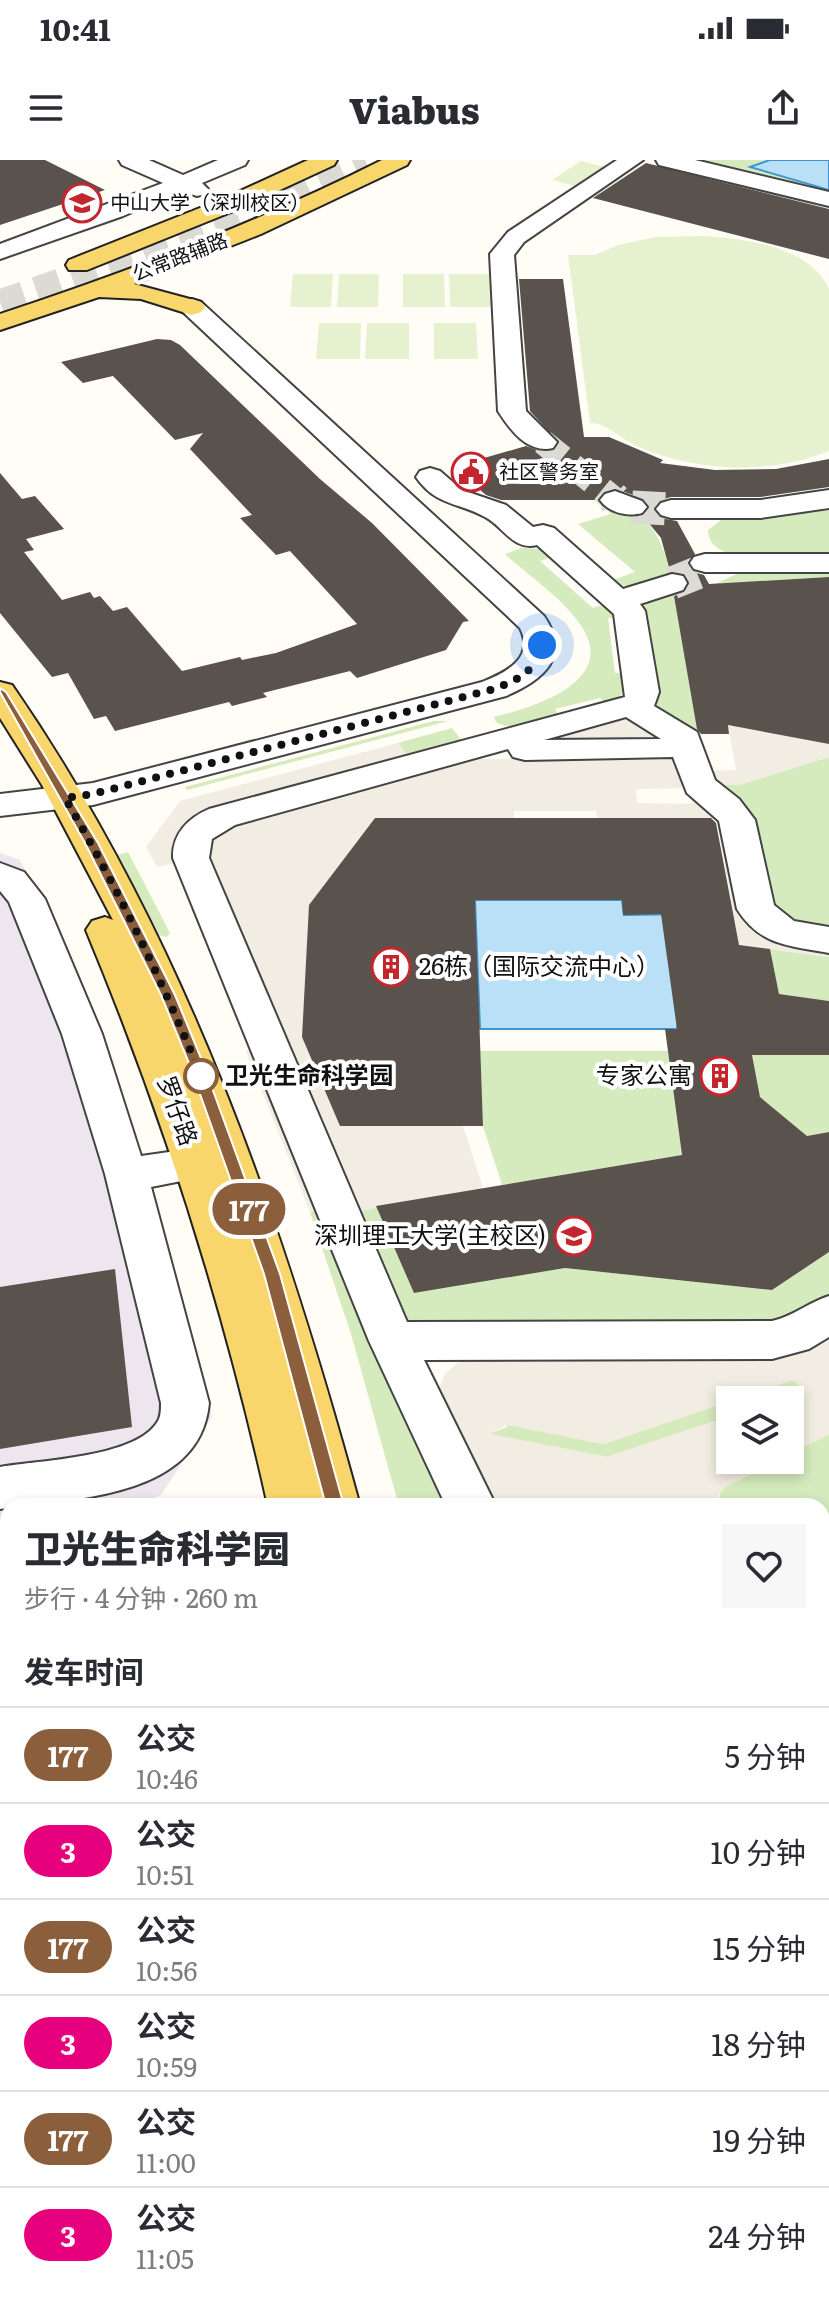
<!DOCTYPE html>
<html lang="zh">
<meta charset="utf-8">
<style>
:root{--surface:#fff;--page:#f7f7f7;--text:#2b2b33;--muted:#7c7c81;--line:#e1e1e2}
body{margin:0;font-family:Literata,"Noto Sans SC",serif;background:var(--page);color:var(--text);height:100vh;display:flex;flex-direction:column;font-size:30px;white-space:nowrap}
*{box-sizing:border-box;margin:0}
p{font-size:26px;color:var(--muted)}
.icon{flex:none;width:44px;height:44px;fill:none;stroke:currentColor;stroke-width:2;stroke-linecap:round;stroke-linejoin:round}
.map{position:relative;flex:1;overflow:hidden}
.drawer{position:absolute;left:0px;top:1338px;width:830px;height:800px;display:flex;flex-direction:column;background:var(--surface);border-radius:24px 24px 0 0;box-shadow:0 4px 12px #0003}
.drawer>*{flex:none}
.badge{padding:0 16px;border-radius:26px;font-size:28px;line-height:52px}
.tools{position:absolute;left:716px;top:1226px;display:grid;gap:16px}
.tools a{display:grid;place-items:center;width:88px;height:88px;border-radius:0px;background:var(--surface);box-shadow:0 4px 12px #0003;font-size:40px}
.you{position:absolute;width:40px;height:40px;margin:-20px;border:6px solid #fff;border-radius:50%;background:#1a73e8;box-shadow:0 0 0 12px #1a73e833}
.map>.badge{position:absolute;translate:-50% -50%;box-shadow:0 0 0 4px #fff}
h2{padding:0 24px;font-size:30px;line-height:72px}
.round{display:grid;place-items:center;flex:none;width:84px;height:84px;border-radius:0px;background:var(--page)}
.headline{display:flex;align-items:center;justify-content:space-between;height:136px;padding:0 24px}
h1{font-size:38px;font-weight:800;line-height:60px}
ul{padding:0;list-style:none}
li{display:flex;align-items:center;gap:24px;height:96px;padding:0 24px;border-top:2px solid var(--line)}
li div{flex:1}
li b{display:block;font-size:30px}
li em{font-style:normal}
li .badge{min-width:88px;font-weight:700;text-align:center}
.status{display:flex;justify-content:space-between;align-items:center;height:56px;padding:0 40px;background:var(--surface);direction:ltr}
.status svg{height:22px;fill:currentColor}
header{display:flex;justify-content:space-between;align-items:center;height:104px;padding:0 24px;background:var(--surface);font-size:36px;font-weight:800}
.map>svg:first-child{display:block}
.industrial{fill:#eee6ef}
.green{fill:#d5ebbd}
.pitch{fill:#e6f2cf}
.plaza{fill:#f1ede2;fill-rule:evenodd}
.water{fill:#b9e0f7;stroke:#3f96cf;stroke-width:2}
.building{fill:#5a524d}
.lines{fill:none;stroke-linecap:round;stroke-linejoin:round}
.minor-tunnel-far1{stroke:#dbdad3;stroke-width:25;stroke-dasharray:25 13;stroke-linecap:butt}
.minor-tunnel{stroke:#dbdad3;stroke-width:33;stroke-dasharray:33 17;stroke-linecap:butt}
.highway-tunnel{stroke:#dbdad3;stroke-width:25;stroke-dasharray:25 13;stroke-linecap:butt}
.minor-casing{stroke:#444;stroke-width:4}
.major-casing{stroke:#222;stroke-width:4}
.minor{fill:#fff;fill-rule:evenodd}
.major{fill:#f9d66b;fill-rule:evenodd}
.line{fill:#8b5e3c;stroke:#fff;stroke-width:2}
.walk{stroke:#111;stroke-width:8;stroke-dasharray:0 14.4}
.stop-dot{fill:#fff;stroke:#8b5e3c;stroke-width:4}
.labels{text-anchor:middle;stroke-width:8;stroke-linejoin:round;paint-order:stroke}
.far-poi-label{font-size:20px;fill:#111;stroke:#fff;text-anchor:start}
.far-street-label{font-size:20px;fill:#111;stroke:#fff}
.poi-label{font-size:24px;fill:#111;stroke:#fff;text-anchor:end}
.stop-label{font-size:24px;font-weight:bold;fill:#111;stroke:#fff;text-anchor:start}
.street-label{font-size:24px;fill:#111;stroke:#fff}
</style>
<div class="status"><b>10:41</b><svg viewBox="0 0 49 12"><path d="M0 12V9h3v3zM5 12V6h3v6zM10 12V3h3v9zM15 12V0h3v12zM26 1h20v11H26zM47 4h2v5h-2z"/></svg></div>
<header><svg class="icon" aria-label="menu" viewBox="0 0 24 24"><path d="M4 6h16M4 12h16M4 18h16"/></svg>Viabus<svg class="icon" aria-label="share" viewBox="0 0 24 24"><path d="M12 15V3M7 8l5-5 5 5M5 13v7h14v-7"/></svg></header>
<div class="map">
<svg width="829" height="2138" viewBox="0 0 829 2138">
<rect width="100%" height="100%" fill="#fffdf5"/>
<!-- industrial -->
<polygon class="industrial" points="0,693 20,700 53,769 147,1036 212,1257 161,1335 135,1346 8,1346 8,1399 0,1402"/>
<!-- green -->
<g class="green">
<polygon points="688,0 770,0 752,7 829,30 829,37"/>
<path d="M 594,340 C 643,340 664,376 671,419 L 633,428 L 610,421 L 635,412 L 578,364 L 611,354 Z"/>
<path d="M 829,343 L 829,400 C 801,399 707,409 708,370 L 722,359 Z"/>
<path d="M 521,388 L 541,389 L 555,396 L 540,401 L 593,448 L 609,443 L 620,458 L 608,458 L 615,513 L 627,513 C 626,532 623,537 606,544 L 600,538 L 555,549 L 560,557 C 539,562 516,573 496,562 L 494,557 C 530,548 618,523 582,467 C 564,439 529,416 505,394 Z"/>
<polygon points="752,407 829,407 829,417 715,424"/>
<polygon points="673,428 705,611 658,549 643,449 649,438"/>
<polygon points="434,561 448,561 187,630 185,627"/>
<polygon points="452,568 462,581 409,597 398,583"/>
<polygon points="829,597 829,775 780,763 706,625 739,625"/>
<polygon points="128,692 170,773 167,777 157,775 117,695"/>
<polygon points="770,789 829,797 829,841 779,834"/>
<polygon points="480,891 668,891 682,995 502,1025 483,966"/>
<polygon points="752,895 829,895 829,972 807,976 760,937"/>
<polygon points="376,1046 415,1133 565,1108 772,1130 829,1092 829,1143 801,1162 429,1172 401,1160 349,1053"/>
<polygon points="326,1048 459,1346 399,1346 351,1174 310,1052"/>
<polygon points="791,1220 797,1222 799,1232 776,1240 732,1240"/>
<polygon points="730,1241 730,1256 607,1297 489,1274 507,1267 507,1264 603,1284"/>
<polygon points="829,1274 829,1379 822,1377 822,1346 719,1345 720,1332 725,1327 778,1300 790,1300 790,1294"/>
<polygon points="829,2076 829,2138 743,2138 741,2130 822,2130 822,2079"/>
</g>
<!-- pitch -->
<g class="pitch">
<polygon points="581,1 604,7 575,26 552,20"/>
<path d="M 704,76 C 745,79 810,86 829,129 L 829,291 C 771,315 696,312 639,287 C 622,280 608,263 590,263 L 568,95 L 595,95 L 618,85 L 655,77 Z"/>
<polygon points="293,114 333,114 331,147 290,147"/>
<polygon points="339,114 379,114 378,147 337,147"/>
<polygon points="403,114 444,114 445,147 403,147"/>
<polygon points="449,114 489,114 492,147 450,147"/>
<polygon points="319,163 361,163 360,199 316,199"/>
<polygon points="367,163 409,163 409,199 365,199"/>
<polygon points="434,163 476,163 478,199 434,199"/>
</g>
<!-- plaza -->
<g class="plaza">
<path d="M 620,559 L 649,564 L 669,573 L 681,586 L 689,623 L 700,635 L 724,652 L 730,661 L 744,740 L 753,758 L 779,776 L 829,786 L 829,797 L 734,785 L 727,740 L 731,739 L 716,658 L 597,658 L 596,651 L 514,651 L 514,658 L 375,658 L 309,745 L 302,877 L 341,966 L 463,966 L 483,1028 L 349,1053 L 345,1045 L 310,1052 L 246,891 L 260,887 L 184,701 L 157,707 L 146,687 L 180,641 L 398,583 L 420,612 L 471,599 L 667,599 L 664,580 L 557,580 L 561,574 ZM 690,628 L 692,644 L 637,643 L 636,629 Z"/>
<polygon points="728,565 829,584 829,597 739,625 706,625 701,611 736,610"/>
<polygon points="829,1166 829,1274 790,1294 790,1240 776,1240 799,1232 800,1227 793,1220 603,1284 507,1265 490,1274 607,1297 730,1256 730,1300 778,1300 722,1329 718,1336 720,1346 525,1346 490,1340 437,1233 445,1214 462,1199"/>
<polygon points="822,1377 829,1379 829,1616 822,1620"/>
</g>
<!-- water -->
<g class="water">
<polygon points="770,0 829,0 829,30 750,7"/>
<polygon points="475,740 622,740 624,755 693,754 677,869 480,869"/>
</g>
<!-- building -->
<g class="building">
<polygon points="0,0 45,0 105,30 0,65"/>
<polygon points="646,3 829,49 829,99 593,38"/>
<polygon points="519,119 563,119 584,277 609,277 663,300 660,303 715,310 776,309 829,299 829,327 761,337 671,337 660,340 653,349 660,358 677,361 695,394 688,405 693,412 704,415 709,424 829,417 829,584 728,565 729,574 701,574 697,569 674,436 686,431 690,422 684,413 670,411 661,378 643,356 650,347 644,339 614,328 603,332 597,340 501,340 486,335 453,307 526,286 543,292 553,291 560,284 530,251"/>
<polygon points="157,179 171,180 180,185 320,319 372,363 469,461 463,462 446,490 357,518 350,511 263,533 267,537 232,546 229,542 115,571 106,556 94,559 68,513 52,517 0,453 0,313 22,339 35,336 64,369 26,379 34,390 24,392 62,440 90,432 94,438 100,436 113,451 127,447 182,511 240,497 242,500 276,493 357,464 290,391 276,395 240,358 252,355 190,289 203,273 175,280 113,216 83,223 61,202"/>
<polygon points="375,658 711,658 716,663 739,785 770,789 779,834 829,841 829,895 752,895 760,937 807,976 829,972 829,1092 772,1130 565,1108 414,1133 376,1046 682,995 665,869 677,869 661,754 623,755 622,740 475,740 483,966 340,966 302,877 309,745"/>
<polygon points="115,1109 132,1267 0,1289 0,1127"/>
</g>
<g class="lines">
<!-- minor-tunnel-far1 -->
<polyline class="minor-tunnel-far1" points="543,282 614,339"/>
<!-- minor-tunnel -->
<g class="minor-tunnel">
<polyline points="612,337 615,340"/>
<polyline points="632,347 671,349"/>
<polyline points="672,423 697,413"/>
</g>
<!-- highway-tunnel -->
<polyline class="highway-tunnel" points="0,142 242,57 365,0"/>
<!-- minor casing -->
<g class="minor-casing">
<g id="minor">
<polygon points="119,0 149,0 183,15 218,0 248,0 245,5 202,23 208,29 205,34 197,36 182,31 123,56 0,99 0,84 163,23 122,5"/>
<path d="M 617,0 L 643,0 L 524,82 L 514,95 L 526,251 L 557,282 L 553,288 C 528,294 510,270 498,251 L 490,94 L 508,72 Z"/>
<polygon points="656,0 695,0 829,32 829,46 659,5"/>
<path d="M 192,139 L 201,142 L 544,456 C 572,497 543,520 506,536 L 93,645 L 0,656 L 0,634 L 93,623 L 482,522 C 507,512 535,498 520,468 L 183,152 L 179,147 L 183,142 Z"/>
<path d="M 430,308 L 440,311 L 462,330 L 506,345 L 533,367 L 543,365 L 554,368 L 623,429 L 672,414 L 683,416 L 687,423 L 683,430 L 640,444 L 645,451 L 659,532 L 654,546 L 697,572 L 715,620 L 739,639 L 755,660 L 774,745 L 794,761 L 829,767 L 829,793 C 790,786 760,786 737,749 L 719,661 L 687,633 L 673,597 L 525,600 L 513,597 L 508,589 L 235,665 L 212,679 L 209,698 L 407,1162 L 772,1161 C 792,1157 809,1142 829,1136 L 829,1177 L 809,1189 L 772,1199 L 424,1200 L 496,1346 L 446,1346 L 369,1181 L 173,698 C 172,674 188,658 209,649 L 625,537 L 614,454 L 537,385 C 513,391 504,367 485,357 C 458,342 436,346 416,317 L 420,311 ZM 626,557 L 661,579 L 544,580 Z"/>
<polygon points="829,330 829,348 761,358 671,358 661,355 656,349 661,343 671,340 761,340"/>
<path d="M 615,331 L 642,341 L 647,347 L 642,353 C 628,357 609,353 600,340 L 605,334 Z"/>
<polygon points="705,394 829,394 829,412 705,412 694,409 690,403 694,397"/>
<path d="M 0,703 L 24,712 L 45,739 L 102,874 L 141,996 L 197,988 L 212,993 L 218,1004 L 212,1015 L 151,1027 L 209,1243 C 200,1340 69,1338 0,1349 L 0,1307 C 39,1300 137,1298 158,1261 C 161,1256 161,1249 161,1243 L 105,1014 L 62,874 L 9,742 L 0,731 Z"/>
<polygon points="829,1905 829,1967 822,1970 822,1908"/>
<polygon points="694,2130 760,2130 762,2138 696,2138"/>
</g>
</g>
<!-- major casing -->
<g class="major-casing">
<g id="major">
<polygon points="308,0 337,0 334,5 241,48 87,110 69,110 66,105 69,100 225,38"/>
<path d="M 382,0 L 410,0 L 407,5 L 261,74 L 134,124 L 201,142 L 205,147 L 201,152 L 192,155 L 141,139 L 99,137 L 0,170 L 0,154 C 131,111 259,62 382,0 Z"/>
<path d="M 0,522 L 12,525 C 184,774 281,1056 360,1346 L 268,1346 C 224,1148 164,957 86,770 L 92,761 L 105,757 L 113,760 L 42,625 L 0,558 Z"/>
<polygon points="405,2130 522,2130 524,2138 406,2138"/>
</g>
</g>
<!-- minor -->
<use href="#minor" class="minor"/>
<!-- major -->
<use href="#major" class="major"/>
</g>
<!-- line -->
<polygon class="line" points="0,528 6,532 98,683 175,835 203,903 280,1114 344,1346 341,1351 329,1351 326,1346 264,1114 189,903 161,835 85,683 0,532"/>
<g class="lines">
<!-- walk -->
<path class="walk" d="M 201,916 C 162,820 117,727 65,638 L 93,634 L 494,529 C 515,521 538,511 542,485"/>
</g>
<!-- icons -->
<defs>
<g id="university-ring" transform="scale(2)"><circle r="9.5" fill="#fff" stroke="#c4262e" stroke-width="1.5"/><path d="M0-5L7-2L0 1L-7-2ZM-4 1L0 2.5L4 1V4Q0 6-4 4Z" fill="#c4262e"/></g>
<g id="civic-ring" transform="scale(2)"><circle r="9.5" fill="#fff" stroke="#c4262e" stroke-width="1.5"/><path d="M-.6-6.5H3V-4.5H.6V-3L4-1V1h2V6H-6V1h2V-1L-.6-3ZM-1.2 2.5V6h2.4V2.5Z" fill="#c4262e"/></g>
<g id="building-ring" transform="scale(2)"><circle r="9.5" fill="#fff" stroke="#c4262e" stroke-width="1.5"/><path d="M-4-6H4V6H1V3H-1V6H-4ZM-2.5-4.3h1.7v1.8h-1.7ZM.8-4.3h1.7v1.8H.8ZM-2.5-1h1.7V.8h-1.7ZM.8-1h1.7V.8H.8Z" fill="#c4262e"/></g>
</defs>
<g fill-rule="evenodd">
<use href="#university-ring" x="82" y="43"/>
<use href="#civic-ring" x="471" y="312"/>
<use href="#building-ring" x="391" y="807"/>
<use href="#building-ring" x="720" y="916"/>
<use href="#university-ring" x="574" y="1076"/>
</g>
<!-- markers -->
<circle class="stop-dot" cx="201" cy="916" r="16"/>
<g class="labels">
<!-- far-poi labels -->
<g class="far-poi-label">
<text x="110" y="50">中山大学（深圳校区）</text>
<text x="499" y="319">社区警务室</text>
</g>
<!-- far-street labels -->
<g class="far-street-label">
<text transform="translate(180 97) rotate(-21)" y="7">公常路辅路</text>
</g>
<!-- poi labels -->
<g class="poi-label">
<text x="419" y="815" text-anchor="start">26栋（国际交流中心）</text>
<text x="692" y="924">专家公寓</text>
<text x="546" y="1084">深圳理工大学(主校区)</text>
</g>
<!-- stop labels -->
<g class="stop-label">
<text x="225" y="924">卫光生命科学园</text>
</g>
<!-- street labels -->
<g class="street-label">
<text transform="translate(177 951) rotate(70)" y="8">罗仔路</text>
</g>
</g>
</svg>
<div class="tools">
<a><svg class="icon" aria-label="layers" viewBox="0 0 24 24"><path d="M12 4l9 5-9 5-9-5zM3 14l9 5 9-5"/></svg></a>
</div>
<div class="you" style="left:542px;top:485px"></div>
<b class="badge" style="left:249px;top:1049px;background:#8b5e3c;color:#fff">177</b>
<section class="drawer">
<div class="headline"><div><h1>卫光生命科学园</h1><p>步行 · 4 分钟 · 260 m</p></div><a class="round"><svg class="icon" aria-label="heart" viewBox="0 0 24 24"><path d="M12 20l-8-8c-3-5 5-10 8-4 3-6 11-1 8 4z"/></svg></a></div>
<h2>发车时间</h2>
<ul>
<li><span class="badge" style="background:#8b5e3c;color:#fff">177</span><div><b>公交</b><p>10:46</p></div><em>5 分钟</em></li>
<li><span class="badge" style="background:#e6007e;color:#fff">3</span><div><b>公交</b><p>10:51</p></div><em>10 分钟</em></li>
<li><span class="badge" style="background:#8b5e3c;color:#fff">177</span><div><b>公交</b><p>10:56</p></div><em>15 分钟</em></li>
<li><span class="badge" style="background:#e6007e;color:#fff">3</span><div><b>公交</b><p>10:59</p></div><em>18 分钟</em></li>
<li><span class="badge" style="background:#8b5e3c;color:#fff">177</span><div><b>公交</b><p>11:00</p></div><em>19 分钟</em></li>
<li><span class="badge" style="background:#e6007e;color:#fff">3</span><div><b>公交</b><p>11:05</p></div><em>24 分钟</em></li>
</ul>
</section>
</div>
